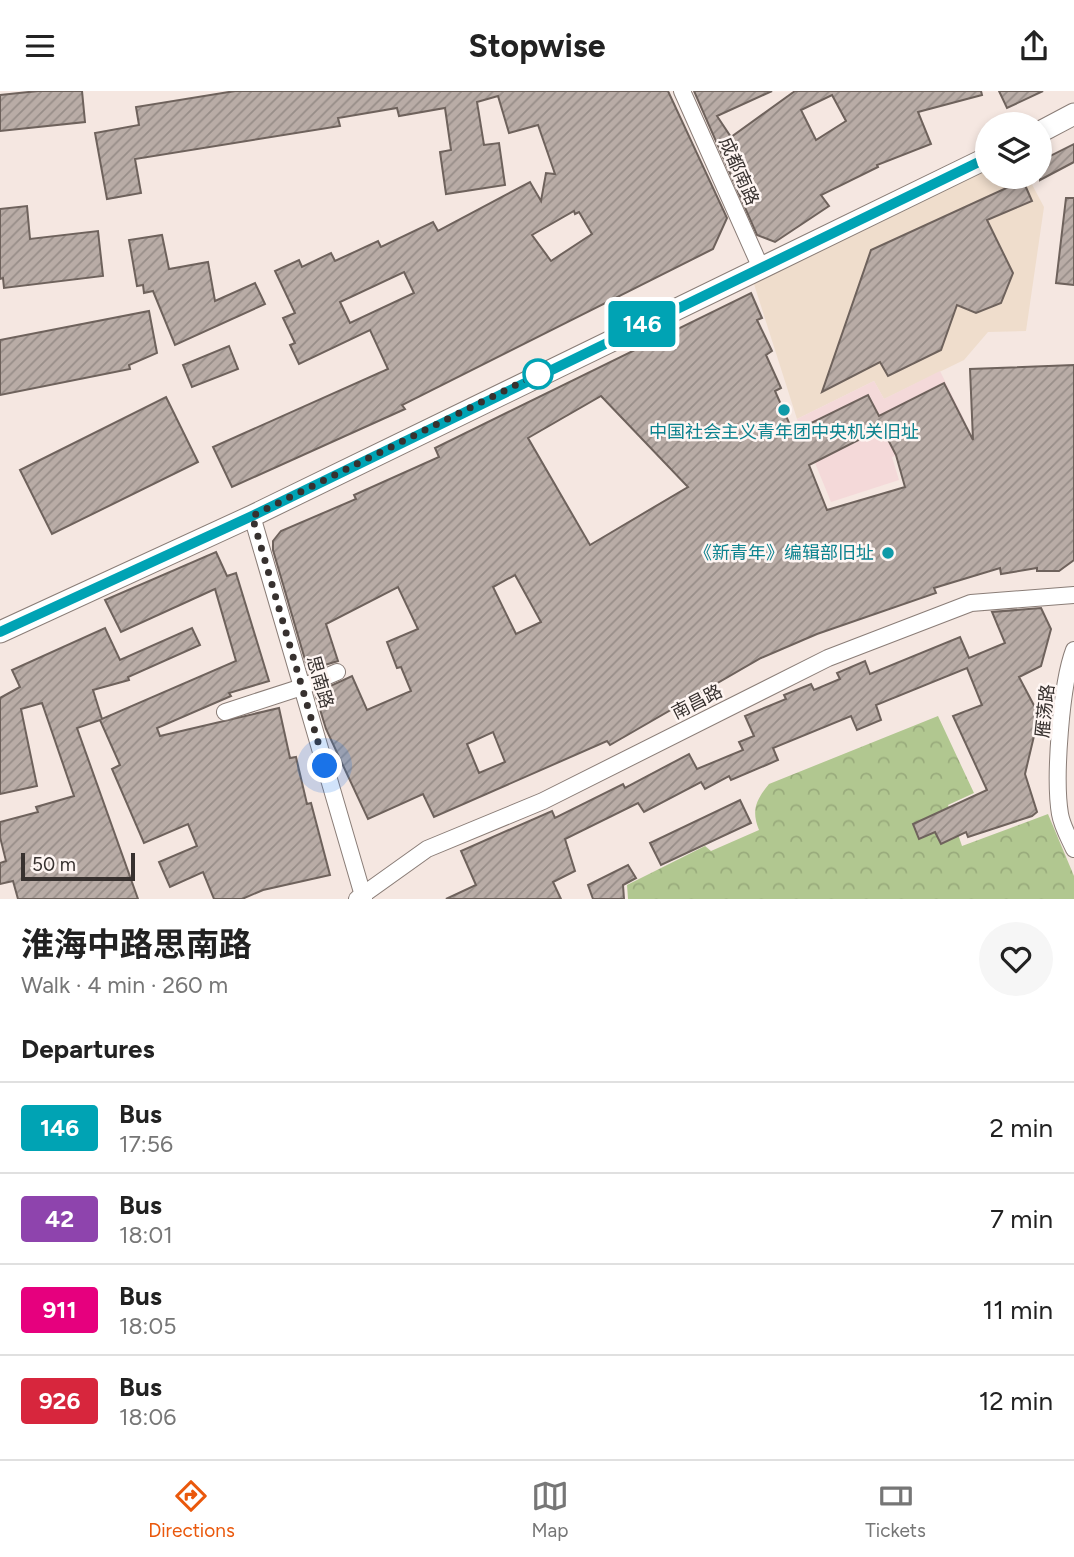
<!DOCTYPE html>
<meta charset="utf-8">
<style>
:root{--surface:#fff;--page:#f6f6f6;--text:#222;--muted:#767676;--line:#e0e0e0;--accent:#ea580c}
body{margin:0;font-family:Figtree,"Noto Sans SC",sans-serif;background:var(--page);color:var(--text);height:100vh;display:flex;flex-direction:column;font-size:26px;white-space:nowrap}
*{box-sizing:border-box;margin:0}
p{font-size:23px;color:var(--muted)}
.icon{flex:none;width:38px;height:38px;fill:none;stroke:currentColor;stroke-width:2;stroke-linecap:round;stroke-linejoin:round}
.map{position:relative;height:808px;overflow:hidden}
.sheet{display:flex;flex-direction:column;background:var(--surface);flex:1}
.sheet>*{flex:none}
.badge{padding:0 14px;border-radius:5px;font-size:24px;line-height:46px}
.fabs{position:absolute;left:975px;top:21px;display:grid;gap:14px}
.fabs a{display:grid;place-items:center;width:77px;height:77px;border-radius:50%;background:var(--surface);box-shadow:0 4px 10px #0003;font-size:35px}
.scale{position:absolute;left:21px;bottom:18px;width:114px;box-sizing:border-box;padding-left:7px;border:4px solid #37312f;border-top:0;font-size:19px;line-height:24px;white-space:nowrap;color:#37312f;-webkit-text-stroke:5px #fef5f2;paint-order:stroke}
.you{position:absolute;width:35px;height:35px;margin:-18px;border:5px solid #fff;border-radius:50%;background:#1a73e8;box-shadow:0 0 0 10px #1a73e833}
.map>.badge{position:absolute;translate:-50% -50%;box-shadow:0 0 0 4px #fff}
h2{padding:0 21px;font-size:26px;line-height:63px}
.round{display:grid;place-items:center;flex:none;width:74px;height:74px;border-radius:37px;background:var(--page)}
.overview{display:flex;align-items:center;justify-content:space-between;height:119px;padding:0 21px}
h1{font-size:33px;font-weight:700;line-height:52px}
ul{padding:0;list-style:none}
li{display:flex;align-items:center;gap:21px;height:91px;padding:0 21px;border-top:2px solid var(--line)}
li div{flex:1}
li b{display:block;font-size:26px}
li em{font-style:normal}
li .badge{min-width:77px;font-weight:700;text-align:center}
header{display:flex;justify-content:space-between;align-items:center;height:91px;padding:0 21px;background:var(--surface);font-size:32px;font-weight:700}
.menu{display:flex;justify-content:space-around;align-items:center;height:98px;border-top:2px solid var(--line);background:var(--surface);font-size:19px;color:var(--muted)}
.menu a{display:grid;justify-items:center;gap:4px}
.menu .active{color:var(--accent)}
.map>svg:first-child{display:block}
.commercial{fill:#efddcc}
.education{fill:#f4d9d9}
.park{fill:url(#park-crowns)}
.building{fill:url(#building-hatch);stroke:#6e625c;stroke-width:2;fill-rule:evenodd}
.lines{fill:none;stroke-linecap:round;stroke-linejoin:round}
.street-casing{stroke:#8a7d77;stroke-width:18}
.secondary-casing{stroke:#8a7d77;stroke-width:23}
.street{stroke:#fff;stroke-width:16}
.secondary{stroke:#fff;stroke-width:21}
.line-casing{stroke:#fff;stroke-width:16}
.line{stroke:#00a3b4;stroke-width:10}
.walk{stroke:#37312f;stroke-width:7;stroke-dasharray:0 12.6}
.stop-dot{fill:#fff;stroke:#00a3b4;stroke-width:3.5}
.culture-dot{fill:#0f9aa8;stroke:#fef5f2;stroke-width:2.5}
.labels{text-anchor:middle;stroke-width:5;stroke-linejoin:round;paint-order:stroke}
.street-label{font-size:18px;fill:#37312f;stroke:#fef5f2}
.culture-label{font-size:18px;fill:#0d838f;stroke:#fef5f2}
</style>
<header><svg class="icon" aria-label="menu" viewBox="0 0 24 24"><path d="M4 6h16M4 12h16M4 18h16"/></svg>Stopwise<svg class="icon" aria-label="share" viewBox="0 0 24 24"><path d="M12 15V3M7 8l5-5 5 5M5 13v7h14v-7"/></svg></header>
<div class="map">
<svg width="1074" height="808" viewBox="0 0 1074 808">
<defs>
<pattern id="park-crowns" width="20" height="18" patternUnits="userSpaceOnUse" patternTransform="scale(1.75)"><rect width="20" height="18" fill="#b1c790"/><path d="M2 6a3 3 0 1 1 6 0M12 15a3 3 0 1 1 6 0" fill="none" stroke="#99ab7c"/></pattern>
<pattern id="building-hatch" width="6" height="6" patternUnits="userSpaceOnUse" patternTransform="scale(1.75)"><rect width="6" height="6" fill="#b9aca6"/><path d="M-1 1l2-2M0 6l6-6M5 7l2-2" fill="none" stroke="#978d88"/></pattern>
</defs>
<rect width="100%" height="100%" fill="#f5e7e1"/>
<!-- commercial -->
<polygon class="commercial" points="987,78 987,86 1028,86 1044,116 1026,240 988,241 964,269 884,308 874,290 797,328 753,190"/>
<!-- education -->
<polygon class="education" points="940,280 964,328 965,342 892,366 899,389 831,411 797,328 874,290 884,308"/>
<!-- park -->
<path class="park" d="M 938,625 L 974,702 L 948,714 L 962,755 L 1048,723 L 1074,785 L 1074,808 L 628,808 L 627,794 L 705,755 L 711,760 L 759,739 C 751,719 756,709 769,693 Z"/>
<!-- building -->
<g class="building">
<polygon points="38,0 82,0 85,31 0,40 0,4"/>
<path d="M 235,0 L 668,0 L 727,127 L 713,158 L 402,314 L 405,318 L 232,396 L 213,356 L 388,278 L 370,239 L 299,273 L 290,254 L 295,252 L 283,227 L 295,222 L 275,180 L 299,169 L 302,176 L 331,162 L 335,170 L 378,150 L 381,156 L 433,131 L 438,140 L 530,91 L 541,110 L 546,82 L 555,83 L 538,34 L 509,42 L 498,5 L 477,11 L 484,54 L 499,52 L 505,94 L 446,103 L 440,61 L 451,59 L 445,17 L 399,25 L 397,17 L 338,27 L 340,35 L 135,68 L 141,102 L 107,108 L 95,42 L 139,34 L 136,16 ZM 574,120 L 575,123 L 579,121 L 592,143 L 551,170 L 532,144 ZM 404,181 L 414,202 L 350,232 L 340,211 Z"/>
<path d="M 694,0 L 772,0 L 717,25 L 731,46 L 795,0 L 981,0 L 982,4 L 918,21 L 931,53 L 877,74 L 878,76 L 821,104 L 829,115 L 775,151 L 757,144 ZM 832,4 L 846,30 L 816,49 L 801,19 Z"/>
<polygon points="999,0 1043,0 1007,17"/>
<polygon points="1074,53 1074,71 1040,89 1040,70"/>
<polygon points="1015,93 1025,94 1032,110 987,129 1013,182 1001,212 976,222 957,214 941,259 888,285 880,271 822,301 871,159"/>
<polygon points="1066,107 1074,107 1074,194 1056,192"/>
<polygon points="27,115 30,148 98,140 103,185 4,197 3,187 0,188 0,118"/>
<polygon points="162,144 169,178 208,171 215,210 255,192 265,213 175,254 153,200 144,202 143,194 137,195 129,149"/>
<path d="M 751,202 L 762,227 L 757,229 L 772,260 L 766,264 L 781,297 L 775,300 L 793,341 L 868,304 L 879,325 L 944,292 L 973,349 L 970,278 L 1074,274 L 1074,469 L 1059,480 L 1037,480 L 1037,477 L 1001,483 L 1000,477 L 934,497 L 936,502 L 817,543 L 761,567 L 610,654 L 607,650 L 434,726 L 423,703 L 368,728 L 326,638 L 315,602 L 352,585 L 367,619 L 411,600 L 401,576 L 397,577 L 387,551 L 418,538 L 398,496 L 326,533 L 338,570 L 308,579 L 273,459 L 273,450 L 281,440 L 356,408 L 354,404 L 439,366 L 435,357 ZM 601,305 L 688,396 L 590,454 L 528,347 ZM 882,337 L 896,364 L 905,396 L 827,419 L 809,374 ZM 515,484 L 541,531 L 516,543 L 493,496 ZM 493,641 L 505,671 L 479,682 L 467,653 Z"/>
<polygon points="149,220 157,262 129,274 130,278 0,304 0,249"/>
<polygon points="229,255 238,278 192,296 183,274"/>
<polygon points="166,306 198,371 52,443 20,379"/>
<polygon points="216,461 227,485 236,482 269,590 229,602 231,605 157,637 160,645 279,617 290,667 296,666 307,713 311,712 330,784 263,799 242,808 214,808 203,781 170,796 159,771 197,755 188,733 144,752 112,678 120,674 100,629 77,637 138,808 18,808 13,790 0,793 0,772 6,770 0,746 0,731 38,721 36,716 74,705 42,612 21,618 37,695 0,703 0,607 20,596 12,579 105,537 120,569 192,537 200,554 128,586 129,589 93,599 102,628 236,570 215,498 121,541 105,509"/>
<polygon points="1041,517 1051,538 1041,575 1019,586 1039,624 1025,683 1037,721 1032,725 968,746 966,741 941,753 935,741 919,748 913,733 987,699 953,625 982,614 967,577 876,614 881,629 857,639 851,625 773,657 778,669 731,689 729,685 705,698 701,691 644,721 638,712 565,748 575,780 553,791 561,808 446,808 476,794 461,760 552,720 555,727 623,693 625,697 689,663 697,678 743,659 739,651 754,645 745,625 786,608 784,604 811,593 814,599 840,588 837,582 865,570 870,583 960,546 969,567 1005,552 992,521"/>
<polygon points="740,709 751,732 661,774 650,752"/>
<polygon points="628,774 636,787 623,794 624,808 593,808 588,794"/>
</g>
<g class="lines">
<!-- street casing -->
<g class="street-casing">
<g id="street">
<polyline points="682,0 760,175"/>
<polyline points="252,425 364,808"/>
<path d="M 1074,559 C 1061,593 1054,687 1060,723 C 1062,735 1069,747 1074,758"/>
<polyline points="225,621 302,596 337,581"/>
<polyline points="357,808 427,758 543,710 828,567 971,512 1074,504"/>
</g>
</g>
<!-- secondary casing -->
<g class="secondary-casing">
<g id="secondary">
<polyline points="1040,41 1074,23"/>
<polyline points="0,541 252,425 987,67"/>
</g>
</g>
<!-- street -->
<use href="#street" class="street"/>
<!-- secondary -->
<use href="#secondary" class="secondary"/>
</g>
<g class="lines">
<!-- line casing -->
<g class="line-casing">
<polyline id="line" points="0,541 252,425 987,67"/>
</g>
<!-- line -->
<use href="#line" class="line"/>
<!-- walk -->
<polyline class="walk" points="325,675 252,425 538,283"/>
</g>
<!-- markers -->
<circle class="stop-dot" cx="538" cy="283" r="14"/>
<g class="culture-dot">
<circle cx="784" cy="319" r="7"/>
<circle cx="888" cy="462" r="7"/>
</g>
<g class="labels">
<!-- street labels -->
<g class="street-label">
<text transform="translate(739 80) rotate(66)" y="6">成都南路</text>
<text transform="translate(320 591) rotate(74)" y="6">思南路</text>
<text transform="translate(697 611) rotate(-27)" y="6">南昌路</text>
<text transform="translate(1045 620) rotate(-84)" y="6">雁荡路</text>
</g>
<!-- culture labels -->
<g class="culture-label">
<text x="784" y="347">中国社会主义青年团中央机关旧址</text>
<text x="874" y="468" text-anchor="end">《新青年》编辑部旧址</text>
</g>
</g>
</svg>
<div class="fabs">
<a><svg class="icon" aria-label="layers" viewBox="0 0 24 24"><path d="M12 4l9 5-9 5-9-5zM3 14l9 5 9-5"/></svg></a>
</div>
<div class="scale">50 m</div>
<div class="you" style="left:325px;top:675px"></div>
<b class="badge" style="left:642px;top:233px;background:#00a3b4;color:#fff">146</b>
</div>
<section class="sheet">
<div class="overview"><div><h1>淮海中路思南路</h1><p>Walk · 4 min · 260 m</p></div><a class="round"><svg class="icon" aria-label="heart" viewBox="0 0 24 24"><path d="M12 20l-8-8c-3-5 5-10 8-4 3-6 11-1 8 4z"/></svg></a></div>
<h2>Departures</h2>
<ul>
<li><span class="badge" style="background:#00a3b4;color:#fff">146</span><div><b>Bus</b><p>17:56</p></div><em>2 min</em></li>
<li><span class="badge" style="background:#8e44ad;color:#fff">42</span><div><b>Bus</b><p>18:01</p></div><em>7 min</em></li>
<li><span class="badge" style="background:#e6007e;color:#fff">911</span><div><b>Bus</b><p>18:05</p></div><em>11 min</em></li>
<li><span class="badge" style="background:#d7263d;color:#fff">926</span><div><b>Bus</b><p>18:06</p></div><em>12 min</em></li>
</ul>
</section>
<nav class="menu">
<a class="active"><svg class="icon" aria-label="directions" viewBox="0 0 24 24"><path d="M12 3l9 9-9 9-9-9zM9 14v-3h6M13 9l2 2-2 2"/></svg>Directions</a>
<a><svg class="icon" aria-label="map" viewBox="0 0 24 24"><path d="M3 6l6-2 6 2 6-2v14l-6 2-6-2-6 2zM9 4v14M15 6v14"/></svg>Map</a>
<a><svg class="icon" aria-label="tickets" viewBox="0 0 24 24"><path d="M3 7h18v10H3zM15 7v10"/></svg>Tickets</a>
</nav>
